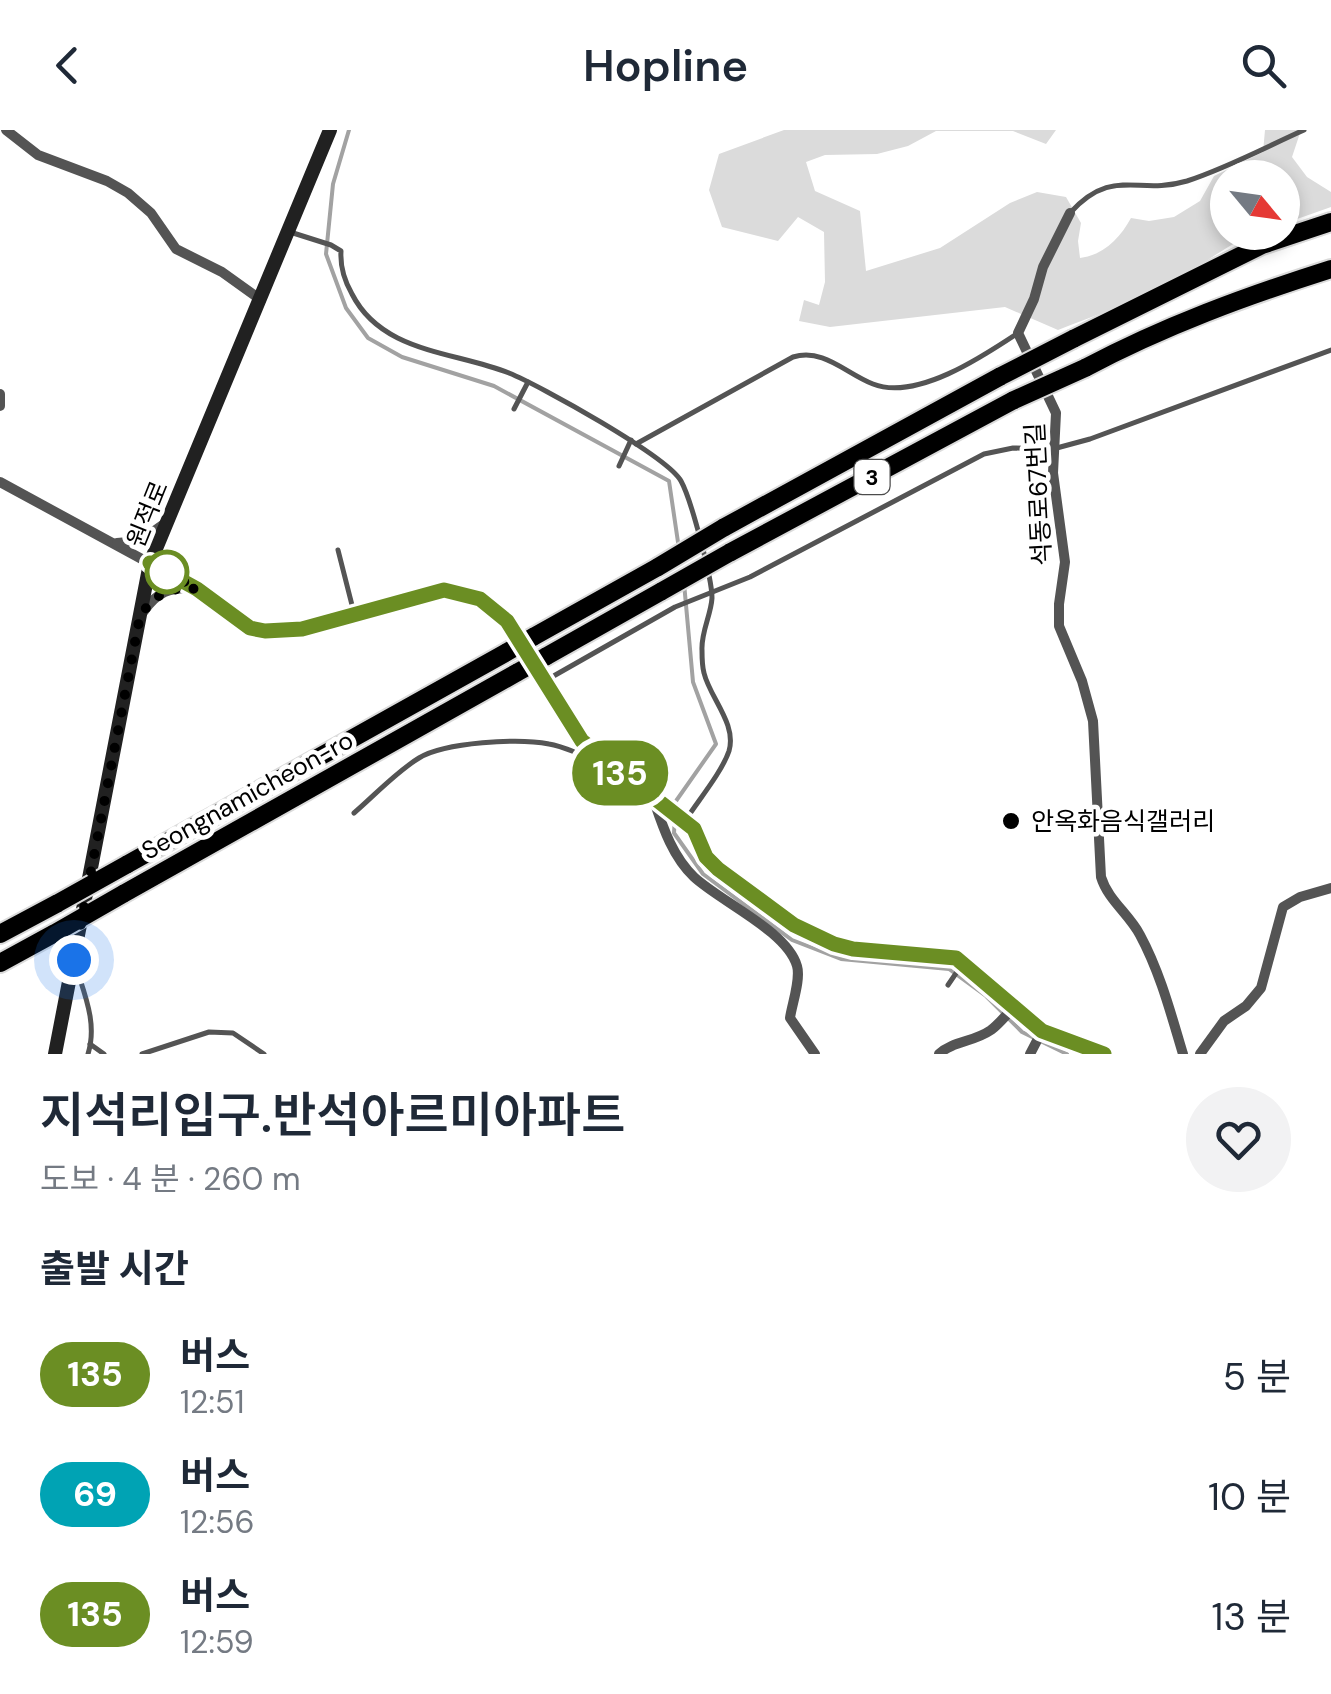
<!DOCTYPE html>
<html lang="ko">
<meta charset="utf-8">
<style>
:root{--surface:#fff;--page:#f2f2f3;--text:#1f2937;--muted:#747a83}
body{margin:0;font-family:"DM Sans","Noto Sans KR",sans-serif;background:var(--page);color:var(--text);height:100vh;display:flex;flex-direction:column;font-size:38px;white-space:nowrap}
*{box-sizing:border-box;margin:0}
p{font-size:32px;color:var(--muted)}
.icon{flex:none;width:55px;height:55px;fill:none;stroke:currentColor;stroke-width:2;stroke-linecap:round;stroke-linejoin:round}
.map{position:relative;height:924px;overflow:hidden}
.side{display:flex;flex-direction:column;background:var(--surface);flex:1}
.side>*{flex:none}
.badge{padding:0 20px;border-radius:32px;font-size:35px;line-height:65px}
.needle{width:65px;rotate:119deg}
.controls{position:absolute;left:1210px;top:30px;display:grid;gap:20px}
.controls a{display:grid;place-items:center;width:90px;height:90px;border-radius:50%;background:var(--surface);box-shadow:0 5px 15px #0003;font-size:50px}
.you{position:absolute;width:50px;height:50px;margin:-25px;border:8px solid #fff;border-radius:50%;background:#1a73e8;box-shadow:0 0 0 15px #1a73e833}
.map>.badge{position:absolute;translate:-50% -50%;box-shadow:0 0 0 5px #fff}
h2{padding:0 40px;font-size:38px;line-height:90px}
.round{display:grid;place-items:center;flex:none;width:105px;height:105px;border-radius:52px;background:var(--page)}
.summary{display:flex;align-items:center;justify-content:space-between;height:170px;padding:0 40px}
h1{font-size:48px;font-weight:600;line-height:75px}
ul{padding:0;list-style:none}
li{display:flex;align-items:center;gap:30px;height:120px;padding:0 40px}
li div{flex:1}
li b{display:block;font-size:38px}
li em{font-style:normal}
li .badge{min-width:110px;font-weight:700;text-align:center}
header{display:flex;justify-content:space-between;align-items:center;height:130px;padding:0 40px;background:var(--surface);font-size:45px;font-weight:600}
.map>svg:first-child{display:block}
.green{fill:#dbdbdb}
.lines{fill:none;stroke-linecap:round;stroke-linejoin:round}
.stream{stroke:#a2a2a2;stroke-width:4}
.highway-casing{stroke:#dbdbdb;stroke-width:22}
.lane{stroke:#545454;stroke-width:5}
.street{stroke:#545454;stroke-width:10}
.secondary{stroke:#212121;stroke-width:14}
.highway{stroke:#000;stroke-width:18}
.highway-bridge-casing{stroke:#dbdbdb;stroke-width:22;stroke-linecap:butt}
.highway-bridge{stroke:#000;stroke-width:18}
.line-casing{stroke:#fff;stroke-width:22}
.line{stroke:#6b8e23;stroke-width:15}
.walk{stroke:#000;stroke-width:10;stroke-dasharray:0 18}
.stop-dot{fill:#fff;stroke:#6b8e23;stroke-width:5}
.poi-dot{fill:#000;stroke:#fff;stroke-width:4}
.labels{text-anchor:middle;stroke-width:9;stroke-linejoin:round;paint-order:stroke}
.shield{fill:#fff;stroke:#4c4c4c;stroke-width:2.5}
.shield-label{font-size:22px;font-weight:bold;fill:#000}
.street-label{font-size:25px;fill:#000;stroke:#fff}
.poi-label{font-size:25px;fill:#000;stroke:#fff;text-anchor:start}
</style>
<header><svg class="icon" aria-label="back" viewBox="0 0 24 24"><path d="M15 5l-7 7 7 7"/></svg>Hopline<svg class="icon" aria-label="search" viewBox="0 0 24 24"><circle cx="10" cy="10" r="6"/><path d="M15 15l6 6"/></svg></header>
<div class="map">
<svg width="1331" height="924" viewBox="0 0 1331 924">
<rect width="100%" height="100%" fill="#fff"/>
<!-- green -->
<path class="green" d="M 784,0 L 1056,0 L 1046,14 L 1013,1 L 936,1 L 908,16 L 877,24 L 825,25 L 806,32 L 815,61 L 860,81 L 866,141 L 940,118 L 1010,73 L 1037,62 L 1066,67 L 1081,93 L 1078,111 L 1080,128 C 1104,125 1120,108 1131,88 L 1149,91 L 1174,87 L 1200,71 L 1214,46 L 1263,22 L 1265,0 L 1301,0 L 1292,27 L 1307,47 L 1331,62 L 1331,77 L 1283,94 L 1282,48 L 1228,48 L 1228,102 L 1257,103 C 1225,115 1199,138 1169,154 C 1134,173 1095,185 1058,200 L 1005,177 L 830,197 L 799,191 L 804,170 L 819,175 L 825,152 L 824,102 L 798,87 L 778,111 L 722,97 L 709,60 L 719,24 Z"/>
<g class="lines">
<!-- stream -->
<g class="stream">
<polyline points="349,0 333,54 326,124 346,178 368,208 402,227 494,256 669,351 679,419"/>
<polyline points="684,453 693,552 716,614 676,671 674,703 703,744 792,810 841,829 949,839 986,866 1022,902 1067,924"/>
</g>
<!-- highway casing -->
<g class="highway-casing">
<g id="highway">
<polyline points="1073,209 1262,115 1331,92"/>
<path d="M 1085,238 C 1164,196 1246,166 1331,139"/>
<polyline points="723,398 1001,246"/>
<polyline points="729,423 1014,270"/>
<polyline points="533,507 658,437"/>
<polyline points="545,527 662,461"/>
<polyline points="126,735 507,522"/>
<polyline points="123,764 518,542"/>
<polyline points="0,804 58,773"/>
<polyline points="0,833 55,803"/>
</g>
</g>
<!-- lane -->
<g class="lane">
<path d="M 1070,83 C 1113,36 1137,66 1187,51 C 1227,38 1266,17 1304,0"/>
<path d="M 290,102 L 331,115 L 341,121 C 340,137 344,150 352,164 C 382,223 453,221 509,243 C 539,255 667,326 681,351 C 691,369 712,448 712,468 C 711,485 701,502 702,520 C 702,527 702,536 704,543 C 710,568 737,594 729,621 C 722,642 697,672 685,691"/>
<polyline points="514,279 528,252"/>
<path d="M 636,314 L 793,227 C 824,218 845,243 873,254 C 916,271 982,227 1018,203"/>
<polyline points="619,336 631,310"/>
<polyline points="338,420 353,479"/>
<polyline points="543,552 675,477 750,447 984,324 1013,318 1053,319 1090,309 1331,220"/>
<path d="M 354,683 C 375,665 396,642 419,628 C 445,612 519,608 549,614 C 567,617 582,627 601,630"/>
<path d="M 77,840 C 86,868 97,895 88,924"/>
<polyline points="948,855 963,833"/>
<polyline points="90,914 104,924"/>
<polyline points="142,924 209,902 233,903 264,924"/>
</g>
<!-- street -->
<g class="street">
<polyline points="6,0 38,25 107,51 128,63 151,83 176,119 222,142 261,170"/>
<path d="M 1070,83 L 1043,137 L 1034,169 L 1018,203 L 1056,283 L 1053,343 L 1065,432 L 1059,474 L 1059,496 L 1082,551 L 1093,591 L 1101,747 C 1108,770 1129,784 1140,805 C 1160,842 1171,884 1183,924"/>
<polyline points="0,264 0,276"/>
<polyline points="0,352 197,459 250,497 265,501 302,499 354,482 444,460 480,469 507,491 582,611 694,699 706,727 718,739 794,795 834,814 853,819 956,828 1042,901 1104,924"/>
<polyline points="117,413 140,411 164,394"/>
<path d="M 144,481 C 157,462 170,457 193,458"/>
<path d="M 652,665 C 662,694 671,725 694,747 C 721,772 787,801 797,836 C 801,849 792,874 790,888 L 815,924"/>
<path d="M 939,924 C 953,911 974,912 991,900 C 999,894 1007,884 1014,877"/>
<polyline points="1030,924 1042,901"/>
<polyline points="1200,924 1224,891 1246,876 1261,858 1283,777 1300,767 1331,758"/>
</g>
<!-- secondary -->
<polyline class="secondary" points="55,924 150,433 330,0"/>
<!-- highway -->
<use href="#highway" class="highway"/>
<!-- highway-bridge casing -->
<g class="highway-bridge-casing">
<g id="highway-bridge">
<polyline points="1001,246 1073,209"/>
<polyline points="1014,270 1085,238"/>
<polyline points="658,437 723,398"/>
<polyline points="662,461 729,423"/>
<polyline points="507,522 533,507"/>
<polyline points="518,542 545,527"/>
<polyline points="58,773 126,735"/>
<polyline points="55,803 123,764"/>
</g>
</g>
<!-- highway-bridge -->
<use href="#highway-bridge" class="highway-bridge"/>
</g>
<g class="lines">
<!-- line casing -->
<g class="line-casing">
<polyline id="line" points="150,433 197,459 250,498 265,501 302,499 444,460 480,469 507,491 582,611 694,699 706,727 718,739 794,795 834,814 853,819 956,828 1042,901 1104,924"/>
</g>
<!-- line -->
<use href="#line" class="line"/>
<!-- walk -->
<path class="walk" d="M 74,830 L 140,486 C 156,463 169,457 197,459 L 167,442"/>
</g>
<!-- markers -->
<circle class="stop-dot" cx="167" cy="442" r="20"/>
<circle class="poi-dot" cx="1011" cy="691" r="10"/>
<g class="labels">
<!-- shield labels -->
<rect class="shield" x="854.5" y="330" width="35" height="34" rx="8"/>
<g class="shield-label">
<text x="872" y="355">3</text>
</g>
<!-- street labels -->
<g class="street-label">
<text transform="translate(1038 364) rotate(-93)" y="9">석동로67번길</text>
<text transform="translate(147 384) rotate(-68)" y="9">원적로</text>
<text transform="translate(247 665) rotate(-29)" y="9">Seongnamicheon-ro</text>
</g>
<!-- poi labels -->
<g class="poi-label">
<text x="1031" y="700">안옥화음식갤러리</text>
</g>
</g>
</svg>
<div class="controls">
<a><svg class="needle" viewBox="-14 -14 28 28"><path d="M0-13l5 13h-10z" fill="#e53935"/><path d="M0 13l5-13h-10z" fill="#747a83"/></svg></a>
</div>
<div class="you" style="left:74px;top:830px"></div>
<b class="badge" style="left:620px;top:643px;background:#6b8e23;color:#fff">135</b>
</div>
<section class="side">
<div class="summary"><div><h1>지석리입구.반석아르미아파트</h1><p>도보 · 4 분 · 260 m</p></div><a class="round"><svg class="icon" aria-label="heart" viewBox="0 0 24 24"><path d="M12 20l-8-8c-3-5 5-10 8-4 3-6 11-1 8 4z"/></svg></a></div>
<h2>출발 시간</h2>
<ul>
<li><span class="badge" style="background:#6b8e23;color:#fff">135</span><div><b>버스</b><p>12:51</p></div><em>5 분</em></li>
<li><span class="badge" style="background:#00a3b4;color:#fff">69</span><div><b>버스</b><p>12:56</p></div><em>10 분</em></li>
<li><span class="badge" style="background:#6b8e23;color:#fff">135</span><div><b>버스</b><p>12:59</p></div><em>13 분</em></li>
</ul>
</section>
